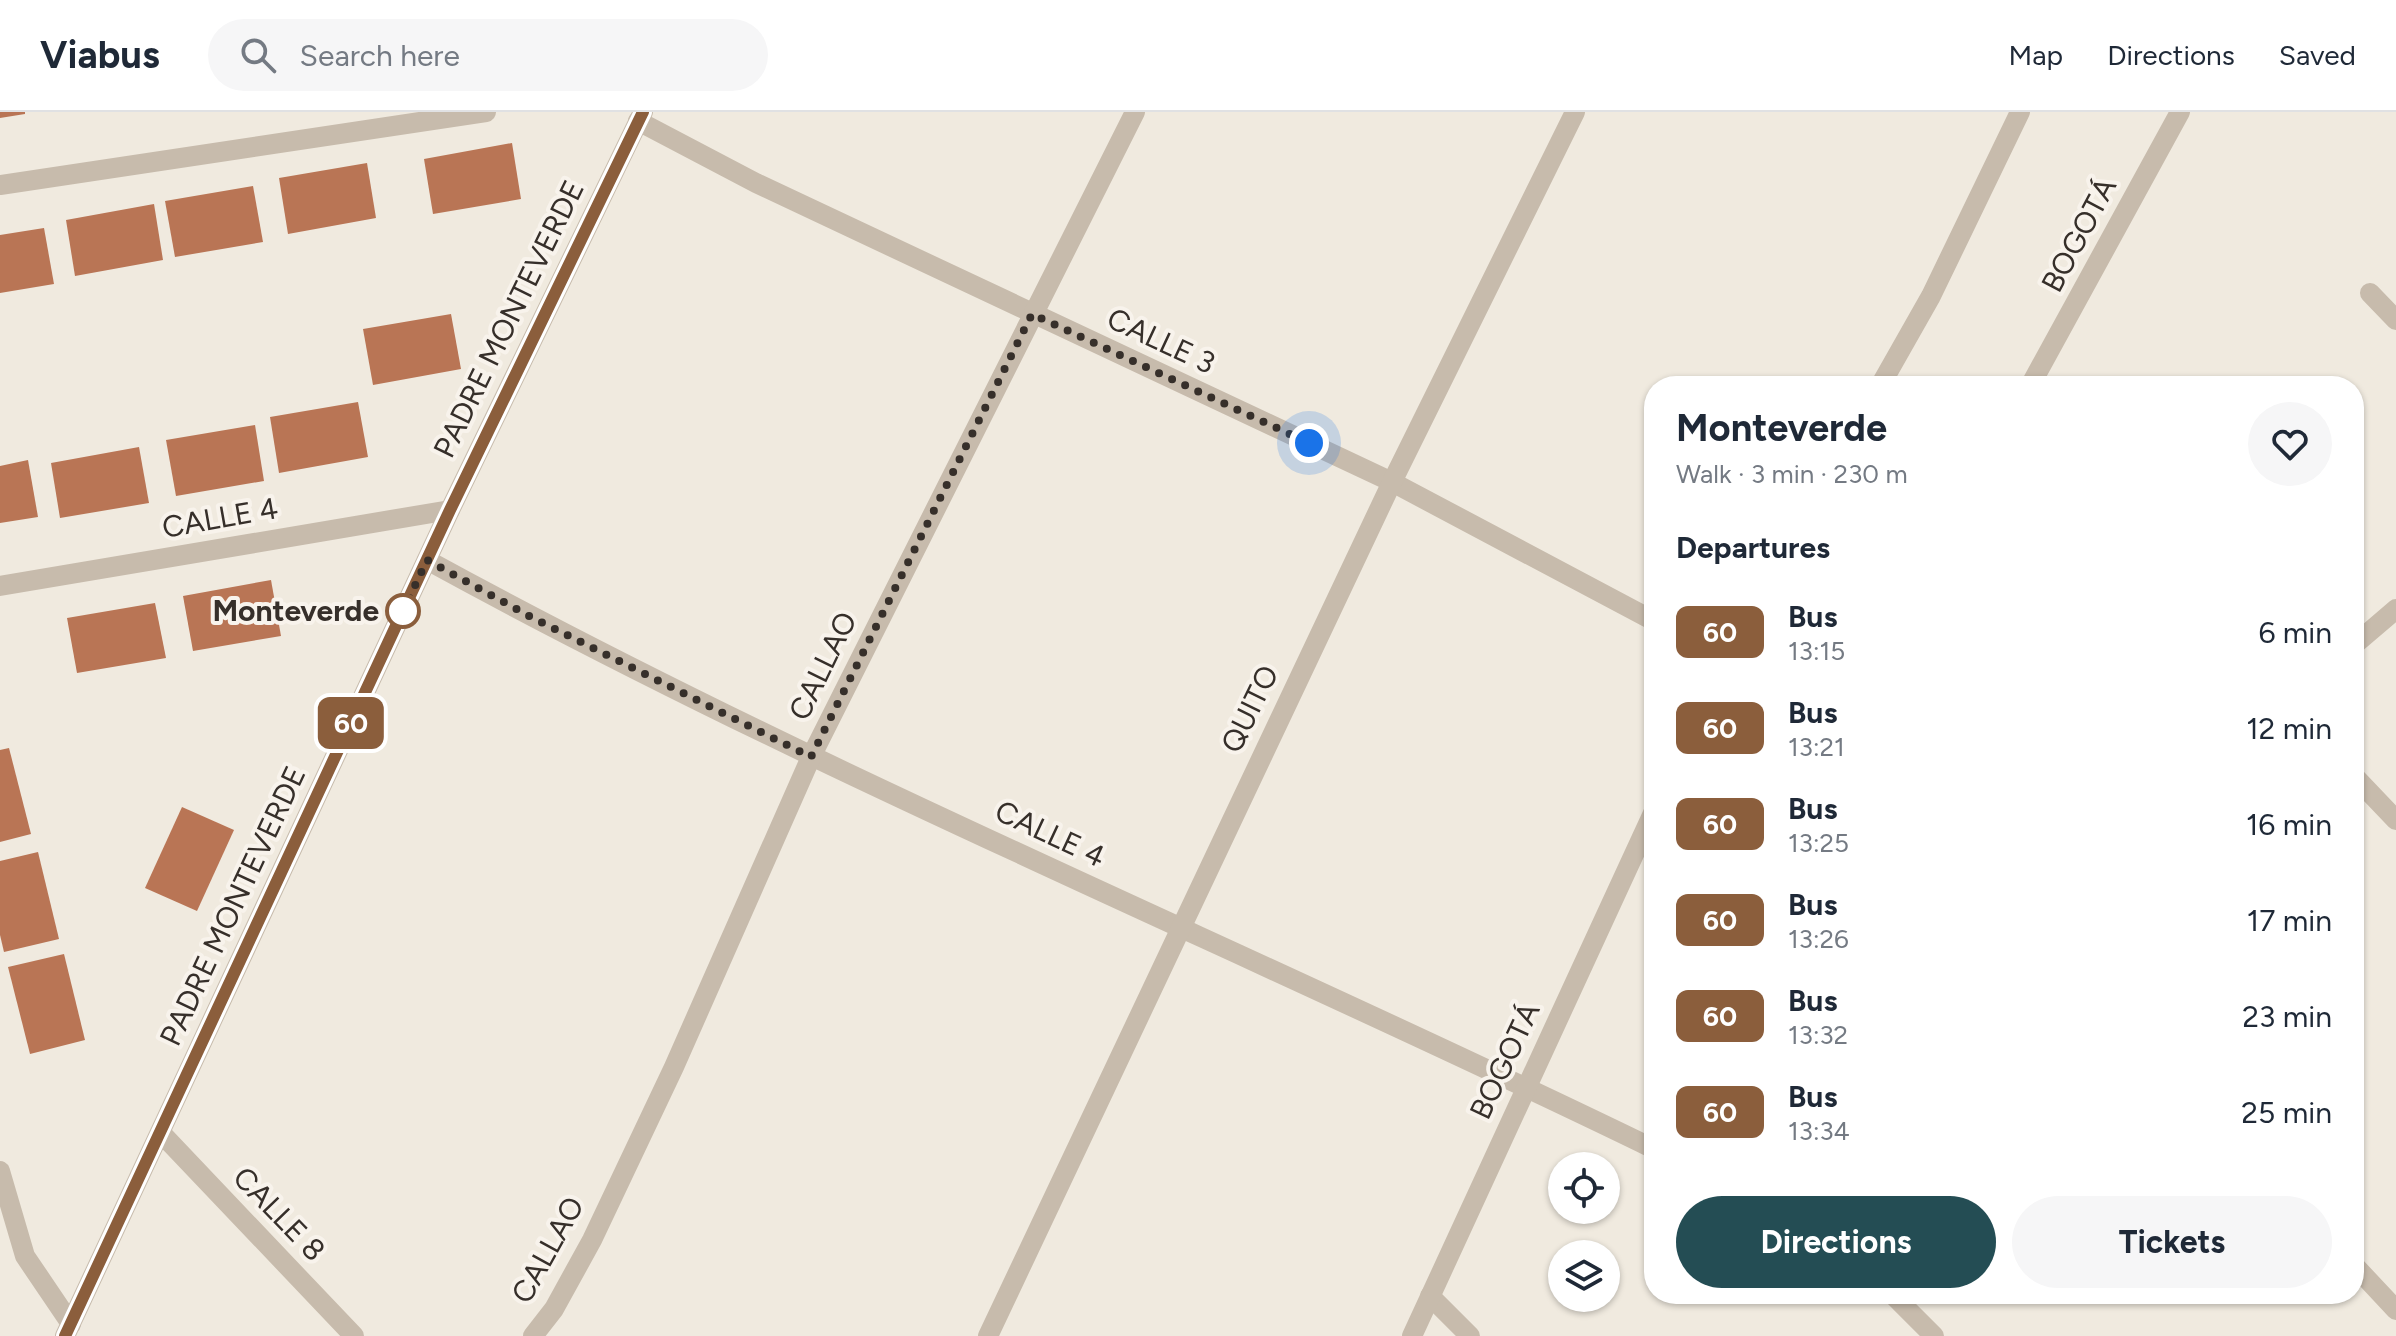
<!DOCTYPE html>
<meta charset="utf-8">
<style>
:root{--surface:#fff;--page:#f6f6f7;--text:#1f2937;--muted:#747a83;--line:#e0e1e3;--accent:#244d54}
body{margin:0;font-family:Figtree,sans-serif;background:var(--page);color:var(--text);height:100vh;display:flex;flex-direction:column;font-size:30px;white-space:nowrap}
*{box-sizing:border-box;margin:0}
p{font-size:26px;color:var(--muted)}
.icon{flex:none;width:44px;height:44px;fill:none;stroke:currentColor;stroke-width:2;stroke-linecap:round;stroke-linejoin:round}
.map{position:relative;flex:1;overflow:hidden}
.panel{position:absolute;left:1644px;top:264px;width:720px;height:928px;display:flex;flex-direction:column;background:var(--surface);border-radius:32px;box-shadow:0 2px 6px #0004}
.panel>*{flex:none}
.badge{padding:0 16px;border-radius:12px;font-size:28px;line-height:52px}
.buttons{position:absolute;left:1548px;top:1040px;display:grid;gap:16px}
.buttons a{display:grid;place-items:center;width:72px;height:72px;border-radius:50%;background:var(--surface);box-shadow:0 2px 6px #0004;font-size:40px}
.you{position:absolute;width:40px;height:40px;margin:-20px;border:6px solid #fff;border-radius:50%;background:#1a73e8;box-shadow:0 0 0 12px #1a73e833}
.map>.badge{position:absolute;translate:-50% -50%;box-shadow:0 0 0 4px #fff}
h2{padding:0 32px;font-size:30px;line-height:72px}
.round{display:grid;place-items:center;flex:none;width:84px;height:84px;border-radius:42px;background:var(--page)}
.summary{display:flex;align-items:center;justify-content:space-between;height:136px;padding:0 32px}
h1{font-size:38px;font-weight:700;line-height:60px}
.action{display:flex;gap:16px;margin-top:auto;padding:16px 32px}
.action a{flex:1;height:92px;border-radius:48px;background:var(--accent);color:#fff;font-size:32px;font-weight:700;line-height:92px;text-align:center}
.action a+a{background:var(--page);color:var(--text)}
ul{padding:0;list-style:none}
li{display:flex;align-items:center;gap:24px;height:96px;padding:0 32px}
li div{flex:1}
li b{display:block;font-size:30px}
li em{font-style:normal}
li .badge{min-width:88px;font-weight:700;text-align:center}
header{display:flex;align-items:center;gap:48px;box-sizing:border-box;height:112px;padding:0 40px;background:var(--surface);border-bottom:2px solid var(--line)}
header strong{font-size:38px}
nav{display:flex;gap:44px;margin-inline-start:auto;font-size:28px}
.search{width:560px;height:72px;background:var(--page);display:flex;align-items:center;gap:20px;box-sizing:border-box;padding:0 28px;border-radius:44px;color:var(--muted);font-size:30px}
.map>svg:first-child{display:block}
.building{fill:#b97555}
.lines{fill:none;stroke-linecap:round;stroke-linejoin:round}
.minor{stroke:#c7bbac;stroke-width:20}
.line-casing{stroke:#fff;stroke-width:18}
.line{stroke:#8b5e3c;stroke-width:12}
.walk{stroke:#362f2a;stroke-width:8;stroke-dasharray:0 14.4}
.stop-dot{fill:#fff;stroke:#8b5e3c;stroke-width:4}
.labels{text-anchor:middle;stroke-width:8;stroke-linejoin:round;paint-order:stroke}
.street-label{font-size:30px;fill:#362f2a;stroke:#f8f3ec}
.stop-label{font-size:30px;font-weight:bold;fill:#362f2a;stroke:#f8f3ec;text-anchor:end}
</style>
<header>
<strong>Viabus</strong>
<div class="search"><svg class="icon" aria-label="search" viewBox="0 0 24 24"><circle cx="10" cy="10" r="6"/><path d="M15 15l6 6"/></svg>Search here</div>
<nav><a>Map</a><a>Directions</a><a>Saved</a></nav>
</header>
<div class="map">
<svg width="2396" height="1224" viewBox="0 0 2396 1224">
<rect width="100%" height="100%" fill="#f0eadf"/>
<!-- building -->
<g class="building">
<polygon points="0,0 25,0 25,2 0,6"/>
<polygon points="512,31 521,87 433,102 424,47"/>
<polygon points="367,51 376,106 288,122 279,66"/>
<polygon points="253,74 263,130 175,145 165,89"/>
<polygon points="154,92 163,148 75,164 66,108"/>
<polygon points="44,116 54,172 0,181 0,123"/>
<polygon points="451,202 461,257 373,273 363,217"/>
<polygon points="358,290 368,345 279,361 270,305"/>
<polygon points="255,313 264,369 176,384 166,328"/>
<polygon points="139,335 149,391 60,406 51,351"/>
<polygon points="28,348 38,405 0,411 0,354"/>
<polygon points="271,468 281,524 193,539 183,484"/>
<polygon points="155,491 166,546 77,561 67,506"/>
<polygon points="9,636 31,722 0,730 0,638"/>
<polygon points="182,695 234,718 197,799 145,776"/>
<polygon points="38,740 59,827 4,840 0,823 0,749"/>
<polygon points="64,842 85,928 30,942 8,855"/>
</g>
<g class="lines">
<!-- minor -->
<g class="minor">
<polyline points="638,9 756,71 1392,370 1654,509"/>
<polyline points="0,73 486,0"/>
<polyline points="2370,181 2396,208"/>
<polyline points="1880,274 1931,184 2020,0"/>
<polyline points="2030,274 2180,0"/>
<path d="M 427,448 C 825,666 1246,838 1654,1037"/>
<polyline points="0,474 450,398"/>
<polyline points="2354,533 2396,497"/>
<polyline points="2354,664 2396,708"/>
<polyline points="161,1021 354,1224"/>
<polyline points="0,1059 25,1144 71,1212"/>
<polyline points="2354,1153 2396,1198"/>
<polyline points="1892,1182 1934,1224"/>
<polyline points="1430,1184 1470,1224"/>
<polyline points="65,1224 450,398 643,0"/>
<polyline points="533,1224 554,1197 592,1128 674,955 811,645 1135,0"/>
<polyline points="988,1224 1392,370 1575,0"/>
<polyline points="1412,1224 1654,699"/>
</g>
</g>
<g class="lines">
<!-- line casing -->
<g class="line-casing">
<polyline id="line" points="65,1224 450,398 643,0"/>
</g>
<!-- line -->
<use href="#line" class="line"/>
<!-- walk -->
<polyline class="walk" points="403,499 427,448 531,505 811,645 1032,202 1309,331"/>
</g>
<!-- markers -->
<circle class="stop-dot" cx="403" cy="499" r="16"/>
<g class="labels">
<!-- street labels -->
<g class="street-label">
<text transform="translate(2079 123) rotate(-62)" y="10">BOGOTÁ</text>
<text transform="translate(509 207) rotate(-64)" y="10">PADRE MONTEVERDE</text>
<text transform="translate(1161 229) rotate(25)" y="10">CALLE 3</text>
<text transform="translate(220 406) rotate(-10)" y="10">CALLE 4</text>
<text transform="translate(823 554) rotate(-64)" y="10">CALLAO</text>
<text transform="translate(1250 597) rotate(-64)" y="10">QUITO</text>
<text transform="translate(1050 722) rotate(25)" y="10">CALLE 4</text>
<text transform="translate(233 794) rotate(-65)" y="10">PADRE MONTEVERDE</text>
<text transform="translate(1505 949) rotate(-65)" y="10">BOGOTÁ</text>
<text transform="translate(279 1102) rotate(46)" y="10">CALLE 8</text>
<text transform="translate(548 1138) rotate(-61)" y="10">CALLAO</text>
</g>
<!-- stop labels -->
<g class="stop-label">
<text x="379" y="509">Monteverde</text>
</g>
</g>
</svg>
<div class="buttons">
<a><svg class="icon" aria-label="locate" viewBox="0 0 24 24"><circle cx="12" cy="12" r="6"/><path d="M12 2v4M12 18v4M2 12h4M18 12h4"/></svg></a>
<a><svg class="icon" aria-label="layers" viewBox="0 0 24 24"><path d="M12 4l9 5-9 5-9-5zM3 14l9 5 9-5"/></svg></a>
</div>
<div class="you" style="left:1309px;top:331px"></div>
<b class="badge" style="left:351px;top:611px;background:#8b5e3c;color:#fff">60</b>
<section class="panel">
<div class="summary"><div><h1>Monteverde</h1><p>Walk · 3 min · 230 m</p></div><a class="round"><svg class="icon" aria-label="heart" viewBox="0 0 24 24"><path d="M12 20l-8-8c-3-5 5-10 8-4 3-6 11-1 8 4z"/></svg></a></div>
<h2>Departures</h2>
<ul>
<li><span class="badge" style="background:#8b5e3c;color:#fff">60</span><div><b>Bus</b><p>13:15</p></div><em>6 min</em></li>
<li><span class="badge" style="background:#8b5e3c;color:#fff">60</span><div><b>Bus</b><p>13:21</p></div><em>12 min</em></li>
<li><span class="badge" style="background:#8b5e3c;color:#fff">60</span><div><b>Bus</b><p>13:25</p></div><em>16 min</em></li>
<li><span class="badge" style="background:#8b5e3c;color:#fff">60</span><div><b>Bus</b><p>13:26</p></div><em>17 min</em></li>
<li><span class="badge" style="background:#8b5e3c;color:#fff">60</span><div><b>Bus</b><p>13:32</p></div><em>23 min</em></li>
<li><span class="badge" style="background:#8b5e3c;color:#fff">60</span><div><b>Bus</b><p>13:34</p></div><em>25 min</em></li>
</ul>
<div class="action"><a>Directions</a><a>Tickets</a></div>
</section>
</div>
